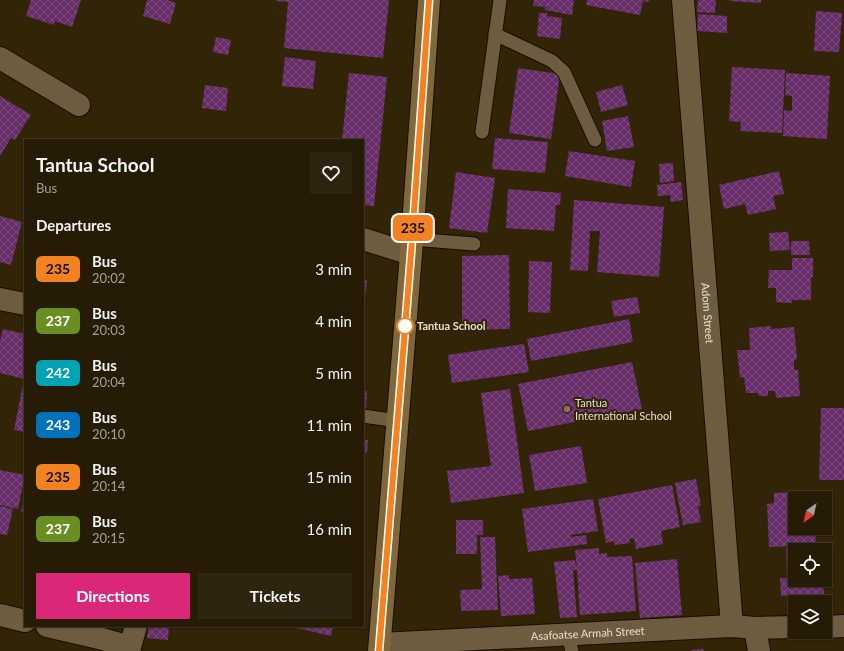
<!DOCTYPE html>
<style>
:root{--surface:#261b05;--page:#2e240f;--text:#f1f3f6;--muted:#a4a19a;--line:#423927;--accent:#db2777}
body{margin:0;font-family:Lato,sans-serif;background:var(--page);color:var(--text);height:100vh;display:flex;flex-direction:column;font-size:15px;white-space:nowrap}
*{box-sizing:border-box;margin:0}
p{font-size:13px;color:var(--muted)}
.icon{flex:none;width:22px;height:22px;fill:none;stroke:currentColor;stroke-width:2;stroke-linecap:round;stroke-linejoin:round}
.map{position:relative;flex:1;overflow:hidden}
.side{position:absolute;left:24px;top:139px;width:340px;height:488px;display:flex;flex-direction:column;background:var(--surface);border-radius:0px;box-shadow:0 1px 3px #0004,0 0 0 1px var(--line)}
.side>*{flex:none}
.badge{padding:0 8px;border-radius:6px;font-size:14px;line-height:26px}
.needle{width:26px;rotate:213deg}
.buttons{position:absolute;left:788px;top:491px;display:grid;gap:8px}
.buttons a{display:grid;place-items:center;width:44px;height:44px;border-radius:0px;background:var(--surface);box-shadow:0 1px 3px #0004,0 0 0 1px var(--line);font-size:20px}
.map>.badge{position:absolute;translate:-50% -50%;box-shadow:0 0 0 2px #fff}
h2{padding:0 12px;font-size:15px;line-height:36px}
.round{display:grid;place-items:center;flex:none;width:42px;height:42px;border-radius:0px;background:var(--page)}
.overview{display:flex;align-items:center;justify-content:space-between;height:68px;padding:0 12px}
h1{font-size:19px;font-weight:700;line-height:30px}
.action{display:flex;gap:8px;margin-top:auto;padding:8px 12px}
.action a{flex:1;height:46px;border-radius:0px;background:var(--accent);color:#fff;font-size:16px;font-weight:700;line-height:46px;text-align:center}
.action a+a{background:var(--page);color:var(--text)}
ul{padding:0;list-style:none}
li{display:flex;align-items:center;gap:12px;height:52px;padding:0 12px}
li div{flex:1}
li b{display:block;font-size:15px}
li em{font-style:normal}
li .badge{min-width:44px;font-weight:700;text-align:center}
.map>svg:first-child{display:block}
.building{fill:url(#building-cross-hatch)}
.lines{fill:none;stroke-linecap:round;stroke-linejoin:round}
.lane-casing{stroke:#180d00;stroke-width:15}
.street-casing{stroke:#180d00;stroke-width:24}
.secondary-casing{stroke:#180d00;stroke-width:24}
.lane{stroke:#6d5c40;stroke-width:13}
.street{stroke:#6d5c40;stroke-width:22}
.secondary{stroke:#81683a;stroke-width:22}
.line-casing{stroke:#fff;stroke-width:9}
.line{stroke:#f58220;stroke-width:6}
.stop-dot{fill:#fff;stroke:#f58220;stroke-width:2}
.education-dot{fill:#8d6e63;stroke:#322407;stroke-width:1.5}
.labels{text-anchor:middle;stroke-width:4;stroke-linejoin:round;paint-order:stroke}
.street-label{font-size:11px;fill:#e9dfcf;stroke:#322407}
.stop-label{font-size:11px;font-weight:bold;fill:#e9dfcf;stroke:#322407;text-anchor:start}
.poi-label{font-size:11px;fill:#e9dfcf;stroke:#322407;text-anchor:start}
</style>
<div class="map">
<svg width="844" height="651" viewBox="0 0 844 651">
<defs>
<pattern id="building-cross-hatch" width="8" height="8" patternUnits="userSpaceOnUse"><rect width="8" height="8" fill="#672d68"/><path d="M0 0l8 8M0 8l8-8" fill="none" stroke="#7d4b7d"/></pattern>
</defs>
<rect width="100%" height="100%" fill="#322407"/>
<!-- building -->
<g class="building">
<polygon points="31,0 81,0 72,27 55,21 54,25 26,16"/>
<polygon points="147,0 167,0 176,3 170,24 143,16"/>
<polygon points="276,0 389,0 383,58 284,48 288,2 276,1"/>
<polygon points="534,0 574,0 572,15 545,10 545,7 533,6"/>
<polygon points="587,0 649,0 648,2 643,1 640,15 586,5"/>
<polygon points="698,0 716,0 715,13 697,12"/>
<polygon points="730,0 761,0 761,3 730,1"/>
<polygon points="816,11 842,13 839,52 814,51"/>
<polygon points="539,13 547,13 547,16 562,18 560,39 537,36"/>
<polygon points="698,14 727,16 727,33 697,31"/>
<polygon points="216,37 231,40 228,55 213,52"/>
<polygon points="285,57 316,61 313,89 282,86"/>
<polygon points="732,67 785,70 782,133 740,131 741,122 729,121"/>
<polygon points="518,68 560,74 551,139 509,133"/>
<polygon points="349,73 387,77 374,206 363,205 363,140 342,140"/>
<polygon points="786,73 830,76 827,139 783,136 784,110 792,111 792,96 785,95"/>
<polygon points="205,85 228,88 226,111 202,108"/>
<polygon points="622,85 628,105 601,112 596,92"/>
<polygon points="0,96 31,115 15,140 11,138 0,156"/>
<polygon points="628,116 634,147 607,151 602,121"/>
<polygon points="495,138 548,142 545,173 492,169"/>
<polygon points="569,151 635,161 631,187 565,176"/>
<polygon points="673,163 674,181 660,183 659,164"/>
<polygon points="779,171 784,194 773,196 776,209 748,215 745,204 724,209 719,185"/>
<polygon points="456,172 495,178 487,233 449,228"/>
<polygon points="681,182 683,200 671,202 670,195 658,196 657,185"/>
<polygon points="508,189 561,193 560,205 556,205 554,231 506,228"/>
<polygon points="574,200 664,207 659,277 597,272 600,231 590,231 588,271 570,270"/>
<polygon points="0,216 22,222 11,265 0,262"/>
<polygon points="788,232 790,250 770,251 769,233"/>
<polygon points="791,241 809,241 810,255 791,255"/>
<polygon points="509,255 510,329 462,330 462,256"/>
<polygon points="792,258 813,258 813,277 811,277 811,300 792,300 792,303 776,302 776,288 768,288 769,270 792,270"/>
<polygon points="529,261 552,262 550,313 528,312"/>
<polygon points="363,279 367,280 364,308 363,308"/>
<polygon points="637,297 640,313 614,317 611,301"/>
<polygon points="629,319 633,342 531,361 527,339"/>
<polygon points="771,326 771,329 794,327 797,359 794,360 794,370 798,370 800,396 776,398 775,391 768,391 768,396 759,396 758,393 746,393 744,377 740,378 737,350 750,350 749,328"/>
<polygon points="3,329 25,334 25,379 0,373 0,341"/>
<polygon points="524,344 529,372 452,383 448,355"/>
<polygon points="632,362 642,409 528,431 518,384"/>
<polygon points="24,379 25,379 25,432 14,430"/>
<polygon points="510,389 524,493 451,503 447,471 491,466 481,393"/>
<polygon points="363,391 367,391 366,409 363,409"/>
<polygon points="821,408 844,408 844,480 819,480"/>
<polygon points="363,440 368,440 367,453 363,453"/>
<polygon points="581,446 587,483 535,491 529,455"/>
<polygon points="0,470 25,475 18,509 0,505"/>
<polygon points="696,479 701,506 698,506 701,522 683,525 675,483"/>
<polygon points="672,485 680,527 661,531 663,544 636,549 634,538 629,539 630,543 615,545 614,541 606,543 598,499"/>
<polygon points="813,491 814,498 795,498 795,528 815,528 816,545 769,547 767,504 774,503 774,493"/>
<polygon points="24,499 25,499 25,513 21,512"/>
<polygon points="593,499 598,531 570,535 571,537 586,535 587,544 528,552 522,509"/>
<polygon points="0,506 13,509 7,535 0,534"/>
<polygon points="456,520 483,520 483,535 477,535 477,554 456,554"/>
<polygon points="480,537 495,537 498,610 461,611 460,590 482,589"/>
<polygon points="822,547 822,550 795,550 795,580 823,580 824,595 781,596 780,578 787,578 786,548"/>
<polygon points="599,548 599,554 607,553 607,557 632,556 636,611 580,615 577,570 573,570 577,617 560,618 554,562 575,560 577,569 575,550"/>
<polygon points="677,559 682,615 640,618 635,563"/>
<polygon points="509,575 509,579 532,578 535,614 501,616 498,576"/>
<polygon points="149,626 169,626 168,640 147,638"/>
<polygon points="289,626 333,626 331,636"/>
<polygon points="704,649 704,651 691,651 691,650"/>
</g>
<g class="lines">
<!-- lane casing -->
<g class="lane-casing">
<g id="lane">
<polyline points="495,34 552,61 564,72 595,140"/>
<polyline points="482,132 500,0"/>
<polyline points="412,239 474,244"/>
<polyline points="363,416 398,421"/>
<polyline points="568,634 572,651"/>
</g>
</g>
<!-- street casing -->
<g class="street-casing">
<g id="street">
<path id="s1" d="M 683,0 L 732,626"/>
<polyline points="0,58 79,105"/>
<polyline points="363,239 411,254"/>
<polyline points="0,299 25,304"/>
<polyline points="0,615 25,621"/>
<polyline points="47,626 99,638 130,647 136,626"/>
<polyline points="825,627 844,626"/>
<polyline points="755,628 759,651"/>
<path id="s2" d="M 380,644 L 732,626 L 755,628 L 795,627"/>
</g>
</g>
<!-- secondary casing -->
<g class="secondary-casing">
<polyline id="secondary" points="379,651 411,254 429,0"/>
</g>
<!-- lane -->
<use href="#lane" class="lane"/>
<!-- street -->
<use href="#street" class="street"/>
<!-- secondary -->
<use href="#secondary" class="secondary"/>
</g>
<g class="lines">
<!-- line casing -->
<g class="line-casing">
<polyline id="line" points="379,651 411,254 429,0"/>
</g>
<!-- line -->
<use href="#line" class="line"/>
</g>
<!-- markers -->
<circle class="stop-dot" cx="405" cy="326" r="8"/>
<circle class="education-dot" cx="567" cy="409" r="4"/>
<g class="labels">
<!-- street labels -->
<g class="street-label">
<text dy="4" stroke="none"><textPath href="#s1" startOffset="314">Adom Street</textPath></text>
<text dy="4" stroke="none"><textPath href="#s2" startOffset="208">Asafoatse Armah Street</textPath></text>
</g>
<!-- stop labels -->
<g class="stop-label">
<text x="417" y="330">Tantua School</text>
</g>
<!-- poi labels -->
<g class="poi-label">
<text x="575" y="407">Tantua<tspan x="575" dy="13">International School</tspan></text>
</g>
</g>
</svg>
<div class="buttons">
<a><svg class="needle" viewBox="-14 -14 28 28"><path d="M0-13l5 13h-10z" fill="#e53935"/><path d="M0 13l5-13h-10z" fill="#a4a19a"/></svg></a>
<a><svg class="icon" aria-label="locate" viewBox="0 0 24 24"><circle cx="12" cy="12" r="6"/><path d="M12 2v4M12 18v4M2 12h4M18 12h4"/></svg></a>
<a><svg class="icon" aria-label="layers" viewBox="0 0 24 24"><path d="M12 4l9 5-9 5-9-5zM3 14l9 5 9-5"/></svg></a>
</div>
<b class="badge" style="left:413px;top:228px;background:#f58220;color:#111">235</b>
<section class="side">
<div class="overview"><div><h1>Tantua School</h1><p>Bus</p></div><a class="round"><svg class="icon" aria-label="heart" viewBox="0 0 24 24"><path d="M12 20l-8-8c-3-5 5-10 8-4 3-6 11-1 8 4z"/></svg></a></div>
<h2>Departures</h2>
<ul>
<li><span class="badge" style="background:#f58220;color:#111">235</span><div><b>Bus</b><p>20:02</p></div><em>3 min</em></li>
<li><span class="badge" style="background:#6b8e23;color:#fff">237</span><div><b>Bus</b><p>20:03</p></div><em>4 min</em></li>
<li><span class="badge" style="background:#00a3b4;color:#fff">242</span><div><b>Bus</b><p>20:04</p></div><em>5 min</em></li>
<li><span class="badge" style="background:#0072bc;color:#fff">243</span><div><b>Bus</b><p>20:10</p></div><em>11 min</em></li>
<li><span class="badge" style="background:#f58220;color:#111">235</span><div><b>Bus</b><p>20:14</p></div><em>15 min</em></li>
<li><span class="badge" style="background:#6b8e23;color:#fff">237</span><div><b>Bus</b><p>20:15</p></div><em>16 min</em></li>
</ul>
<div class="action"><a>Directions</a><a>Tickets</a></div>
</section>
</div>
